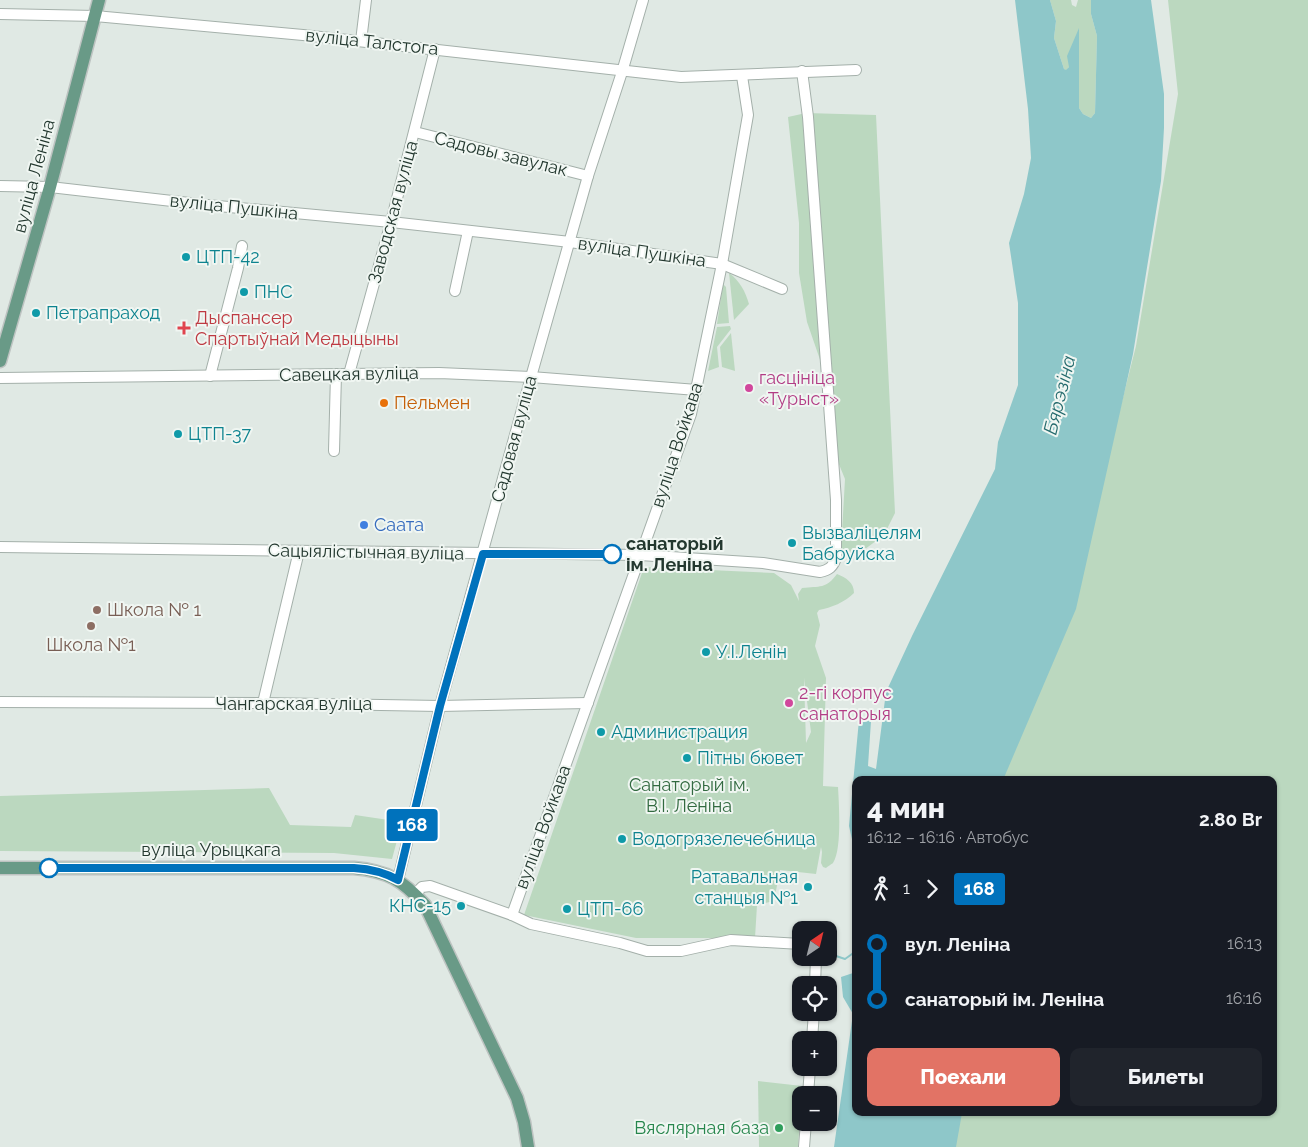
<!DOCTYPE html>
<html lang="ru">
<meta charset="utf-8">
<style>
:root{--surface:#171b24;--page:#20242c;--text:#f1f3f6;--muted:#9ea1a6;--accent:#e27365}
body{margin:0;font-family:Raleway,sans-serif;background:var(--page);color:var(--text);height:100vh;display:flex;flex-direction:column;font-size:19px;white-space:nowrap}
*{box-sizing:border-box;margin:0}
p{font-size:16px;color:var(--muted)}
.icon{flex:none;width:28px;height:28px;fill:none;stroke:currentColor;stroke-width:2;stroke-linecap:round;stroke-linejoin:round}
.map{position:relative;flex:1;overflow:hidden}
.side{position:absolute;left:852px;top:776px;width:425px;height:340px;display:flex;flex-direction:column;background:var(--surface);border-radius:10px;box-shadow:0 1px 4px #0004}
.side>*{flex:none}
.badge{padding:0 10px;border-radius:4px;font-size:18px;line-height:32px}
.needle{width:32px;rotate:35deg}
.buttons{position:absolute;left:792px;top:921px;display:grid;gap:10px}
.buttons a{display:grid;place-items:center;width:45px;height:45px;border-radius:10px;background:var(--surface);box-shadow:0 1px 4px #0004;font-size:25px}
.map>.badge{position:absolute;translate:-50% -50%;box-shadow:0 0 0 2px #fff}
.legs{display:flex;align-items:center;gap:8px;height:55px;padding:0 15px;font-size:16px}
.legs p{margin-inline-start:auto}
.summary{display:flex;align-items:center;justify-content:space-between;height:85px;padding:0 15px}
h1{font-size:28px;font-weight:800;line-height:38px}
.button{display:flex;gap:10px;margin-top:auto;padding:10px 15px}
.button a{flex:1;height:58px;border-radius:10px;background:var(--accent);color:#fff;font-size:20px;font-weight:800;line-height:58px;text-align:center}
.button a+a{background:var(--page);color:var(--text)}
ul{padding:0 15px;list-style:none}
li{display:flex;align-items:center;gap:18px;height:55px;font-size:19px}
li i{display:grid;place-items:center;width:8px;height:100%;margin:0 6px;background:currentColor}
li i::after{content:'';width:12px;height:12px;margin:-6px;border:4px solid;border-radius:50%;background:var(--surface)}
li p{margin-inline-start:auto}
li:first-child i{background:linear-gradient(#0000 50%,currentColor 0)}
li:last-child i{background:linear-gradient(currentColor 50%,#0000 0)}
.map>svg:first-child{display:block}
.green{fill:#bbd8bf;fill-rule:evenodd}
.water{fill:#8ec7c9}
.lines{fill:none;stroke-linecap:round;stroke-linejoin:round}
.stream{stroke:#8ec7c9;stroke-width:2}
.minor-casing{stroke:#a4b0aa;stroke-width:12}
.major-casing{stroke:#bdc3c1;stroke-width:15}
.minor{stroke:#fff;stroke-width:10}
.major{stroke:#699a87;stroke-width:12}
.line-1-casing{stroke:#fff;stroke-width:11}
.line-1{stroke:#0072bc;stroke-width:8}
.culture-dot{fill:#0f9aa8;stroke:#f0f6f2;stroke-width:2}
.health-dot{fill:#e0444e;stroke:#f0f6f2;stroke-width:2}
.hotel-dot{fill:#d1479c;stroke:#f0f6f2;stroke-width:2}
.food-dot{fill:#e8710a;stroke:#f0f6f2;stroke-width:2}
.shop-dot{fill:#3f7fe0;stroke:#f0f6f2;stroke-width:2}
.stop-1-dot{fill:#fff;stroke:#0072bc;stroke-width:2.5}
.education-dot{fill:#8d6e63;stroke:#f0f6f2;stroke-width:2}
.leisure-dot{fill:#2e9e5b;stroke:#f0f6f2;stroke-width:2}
.labels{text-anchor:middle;stroke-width:4;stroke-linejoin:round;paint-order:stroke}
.street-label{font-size:18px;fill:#23382f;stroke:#f0f6f2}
.culture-label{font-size:18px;fill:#0d838f;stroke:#f0f6f2;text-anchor:start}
.health-label{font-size:18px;fill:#be3a42;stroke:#f0f6f2;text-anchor:start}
.hotel-label{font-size:18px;fill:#b23c85;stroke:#f0f6f2;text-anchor:start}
.food-label{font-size:18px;fill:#c56008;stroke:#f0f6f2;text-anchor:start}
.shop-label{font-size:18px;fill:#366cbe;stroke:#f0f6f2;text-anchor:start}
.stop-label{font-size:18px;font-weight:bold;fill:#23382f;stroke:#f0f6f2;text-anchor:start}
.education-label{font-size:18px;fill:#785e54;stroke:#f0f6f2;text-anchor:start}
.park-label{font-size:18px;fill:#326a40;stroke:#f0f6f2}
.leisure-label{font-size:18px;fill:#27864d;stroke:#f0f6f2;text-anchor:end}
.water-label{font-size:19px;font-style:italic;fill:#246a6d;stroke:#f0f6f2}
</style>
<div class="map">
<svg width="1308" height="1147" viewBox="0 0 1308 1147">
<rect width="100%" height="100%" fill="#e0e9e4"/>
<!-- green -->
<g class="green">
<polygon points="1050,0 1071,0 1072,5 1076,7 1078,0 1091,0 1091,14 1097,36 1095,113 1091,118 1083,114 1079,108 1079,29 1069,67 1066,71 1064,69 1054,38 1056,21"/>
<polygon points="1168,0 1308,0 1308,1147 948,1147 953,1113 1274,1112 1274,780 1002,780 1079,571 1136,346 1178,94"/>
<polygon points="806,113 876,115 895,513 884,535 857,555 841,550 845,479 834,452 826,377 807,322 799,273 799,223 788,117"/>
<path d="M 729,273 C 740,281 745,291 749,304 L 734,320 Z"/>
<polygon points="723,284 726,287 729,323 717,324"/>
<polygon points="730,326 731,329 717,347 719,367 708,371 717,327"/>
<polygon points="731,333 735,371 722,367 720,347"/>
<path d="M 644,567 L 774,573 L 791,585 L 799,601 L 798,594 L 802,588 C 820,586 826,589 837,574 C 846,578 854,582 854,593 C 845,602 831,608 819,610 L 817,613 L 820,625 L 815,646 L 826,678 L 823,786 L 838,787 C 839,804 842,850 833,863 C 833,863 827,867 826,868 L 823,867 L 821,863 L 822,852 L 821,847 L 816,874 L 780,870 L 774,901 L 757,905 L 755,938 L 636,938 L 524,915 ZM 804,678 L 811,732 L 806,743 Z"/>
<polygon points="269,788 290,825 351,827 355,815 402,822 392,859 334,853 0,851 0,796"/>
<polygon points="758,1081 802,1086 798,1147 759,1147"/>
</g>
<!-- water -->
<g class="water">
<polygon points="1015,0 1050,0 1056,21 1054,38 1064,69 1066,70 1069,67 1067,56 1079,28 1079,108 1083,114 1091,118 1095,113 1097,36 1091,14 1091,0 1151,0 1164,94 1164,128 1161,181 1133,354 1076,609 1003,780 856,780 856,904 852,892 856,857 849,826 859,720 871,721 868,766 876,769 886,692 912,636 995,469 998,442 1018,385 1018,303 1009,243 1024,194 1031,158 1028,109"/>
<polygon points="856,972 856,1112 962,1113 956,1147 834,1147 853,1014 843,997 841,977"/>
</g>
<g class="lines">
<!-- stream -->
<polyline class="stream" points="829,950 836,956 845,959 852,954 856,952"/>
<!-- minor casing -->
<g class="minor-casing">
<g id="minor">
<polyline points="0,14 95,16 303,35 681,77 856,70"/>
<polyline points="361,41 366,0"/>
<polyline points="415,132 588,176"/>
<polyline points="0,186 50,187 207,205 391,222 570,242 722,264 782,289"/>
<polyline points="455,291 468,231"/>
<polyline points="349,374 391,222 435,49"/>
<polyline points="210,376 238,268 242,246"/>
<polyline points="0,378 439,373 531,377 697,390"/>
<polyline points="334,451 336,374"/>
<path d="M 0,547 L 640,555 L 763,563 L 820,572 C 829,570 833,567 836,558 L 836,500 L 808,117 L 802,71"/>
<polyline points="0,702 263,703 440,706 588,703"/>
<polyline points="263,703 299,551"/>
<polyline points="398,880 440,706 531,377 588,176 622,72 643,0"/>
<polyline points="415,894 422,887 430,886 512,915 531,924 620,943 647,951 681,951 731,940 801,944"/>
<polyline points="512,915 691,414 722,264 748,115 742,76"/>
<polyline points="815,985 816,958"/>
<polyline points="812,1040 814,1012"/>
<polyline points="808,1095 810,1068"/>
<polyline points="804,1147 806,1122"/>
</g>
</g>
<!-- major casing -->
<g class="major-casing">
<g id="major">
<polyline points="0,361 50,187 99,0"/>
<path d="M 0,868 L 354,868 C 388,871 402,880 425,905 L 517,1098 L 524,1122 L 528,1147"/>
</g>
</g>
<!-- minor -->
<use href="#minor" class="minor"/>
<!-- major -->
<use href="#major" class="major"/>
</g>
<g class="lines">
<!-- line-1 casing -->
<g class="line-1-casing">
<path id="line-1" d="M 49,868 L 354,868 C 371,869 384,872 398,880 L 440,706 L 483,554 L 612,554"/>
</g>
<!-- line-1 -->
<use href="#line-1" class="line-1"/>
</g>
<!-- markers -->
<g class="culture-dot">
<circle cx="186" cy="257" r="5"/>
<circle cx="244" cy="292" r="5"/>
<circle cx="36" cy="313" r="5"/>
<circle cx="178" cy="434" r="5"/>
<circle cx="792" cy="543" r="5"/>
<circle cx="706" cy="652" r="5"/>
<circle cx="601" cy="732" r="5"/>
<circle cx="687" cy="758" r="5"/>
<circle cx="622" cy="839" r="5"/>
<circle cx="808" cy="887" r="5"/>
<circle cx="461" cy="906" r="5"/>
<circle cx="567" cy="909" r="5"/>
</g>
<path class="health-dot" d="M181.5 320.5h5v5h5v5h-5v5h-5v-5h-5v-5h5z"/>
<g class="hotel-dot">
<circle cx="749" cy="388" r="5"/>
<circle cx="789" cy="703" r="5"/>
</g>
<circle class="food-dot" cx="384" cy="403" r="5"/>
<circle class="shop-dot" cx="364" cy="525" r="5"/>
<g class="stop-1-dot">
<circle cx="612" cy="554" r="9"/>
<circle cx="49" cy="868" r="9"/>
</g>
<g class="education-dot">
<circle cx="97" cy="610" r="5"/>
<circle cx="91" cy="626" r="5"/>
</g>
<circle class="leisure-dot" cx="779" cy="1128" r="5"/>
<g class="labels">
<!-- street labels -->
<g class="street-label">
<text transform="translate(372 42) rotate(6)" y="6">вуліца Талстога</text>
<text transform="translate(501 154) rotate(14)" y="6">Садовы завулак</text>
<text transform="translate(34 176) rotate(-75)" y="6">вуліца Леніна</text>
<text transform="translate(234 207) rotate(6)" y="6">вуліца Пушкіна</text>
<text transform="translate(393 212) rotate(-75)" y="6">Заводская вуліца</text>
<text transform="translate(642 252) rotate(8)" y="6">вуліца Пушкіна</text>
<text transform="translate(349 374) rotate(-1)" y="6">Савецкая вуліца</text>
<text transform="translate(514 439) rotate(-75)" y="6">Садовая вуліца</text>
<text transform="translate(677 445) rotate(-72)" y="6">вуліца Войкава</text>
<text transform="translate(366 552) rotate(1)" y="6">Сацыялістычная вуліца</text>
<text x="294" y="710">Чангарская вуліца</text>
<text transform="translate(543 827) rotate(-70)" y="6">вуліца Войкава</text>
<text x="211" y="856">вуліца Урыцкага</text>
</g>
<!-- culture labels -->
<g class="culture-label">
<text x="196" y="263">ЦТП-42</text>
<text x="254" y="298">ПНС</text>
<text x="46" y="319">Петрапраход</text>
<text x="188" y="440">ЦТП-37</text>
<text x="802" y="539">Вызваліцелям<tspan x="802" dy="21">Бабруйска</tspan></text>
<text x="716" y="658">У.І.Ленін</text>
<text x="611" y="738">Администрация</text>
<text x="697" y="764">Пітны бювет</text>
<text x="632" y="845">Водогрязелечебница</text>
<text x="798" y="883" text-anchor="end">Ратавальная<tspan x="798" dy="21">станцыя №1</tspan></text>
<text x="451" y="912" text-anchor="end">КНС-15</text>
<text x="577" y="915">ЦТП-66</text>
</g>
<!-- health labels -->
<g class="health-label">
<text x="195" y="324">Дыспансер<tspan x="195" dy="21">Спартыўнай Медыцыны</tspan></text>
</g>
<!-- hotel labels -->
<g class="hotel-label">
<text x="759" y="384">гасцініца<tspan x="759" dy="21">«Турыст»</tspan></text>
<text x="799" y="699">2-гі корпус<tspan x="799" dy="21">санаторыя</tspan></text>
</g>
<!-- food labels -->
<g class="food-label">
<text x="394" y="409">Пельмен</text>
</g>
<!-- shop labels -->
<g class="shop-label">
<text x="374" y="531">Саата</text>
</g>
<!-- stop labels -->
<g class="stop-label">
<text x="626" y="550">санаторый<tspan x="626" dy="21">ім. Леніна</tspan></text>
</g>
<!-- education labels -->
<g class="education-label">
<text x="107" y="616">Школа № 1</text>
<text x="91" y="651" text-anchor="middle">Школа №1</text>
</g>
<!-- park labels -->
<g class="park-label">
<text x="689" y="791">Санаторый ім.<tspan x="689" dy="21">В.І. Леніна</tspan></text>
</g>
<!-- leisure labels -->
<g class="leisure-label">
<text x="769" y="1134">Вяслярная база</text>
</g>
<!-- water labels -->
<g class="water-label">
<text transform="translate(1059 395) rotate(-76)" y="7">Бярэзіна</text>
</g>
</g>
</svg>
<div class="buttons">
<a><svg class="needle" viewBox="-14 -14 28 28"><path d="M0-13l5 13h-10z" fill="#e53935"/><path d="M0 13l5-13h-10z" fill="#9ea1a6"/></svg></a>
<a><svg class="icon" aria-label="locate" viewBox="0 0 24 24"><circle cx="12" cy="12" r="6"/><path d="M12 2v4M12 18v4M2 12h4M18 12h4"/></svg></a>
<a>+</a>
<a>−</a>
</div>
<b class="badge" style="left:412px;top:825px;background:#0072bc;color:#fff">168</b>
<section class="side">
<div class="summary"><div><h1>4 мин</h1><p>16:12 – 16:16 · Автобус</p></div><b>2.80 Br</b></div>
<div class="legs"><svg class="icon" aria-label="walk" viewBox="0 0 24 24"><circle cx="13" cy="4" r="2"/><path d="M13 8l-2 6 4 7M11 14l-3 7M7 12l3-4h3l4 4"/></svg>1<svg class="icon" aria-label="forward" viewBox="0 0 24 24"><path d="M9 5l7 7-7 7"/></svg><b class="badge" style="background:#0072bc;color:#fff">168</b></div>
<ul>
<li><i style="color:#0072bc"></i><b>вул. Леніна</b><p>16:13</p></li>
<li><i style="color:#0072bc"></i><b>санаторый ім. Леніна</b><p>16:16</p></li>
</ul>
<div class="button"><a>Поехали</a><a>Билеты</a></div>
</section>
</div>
